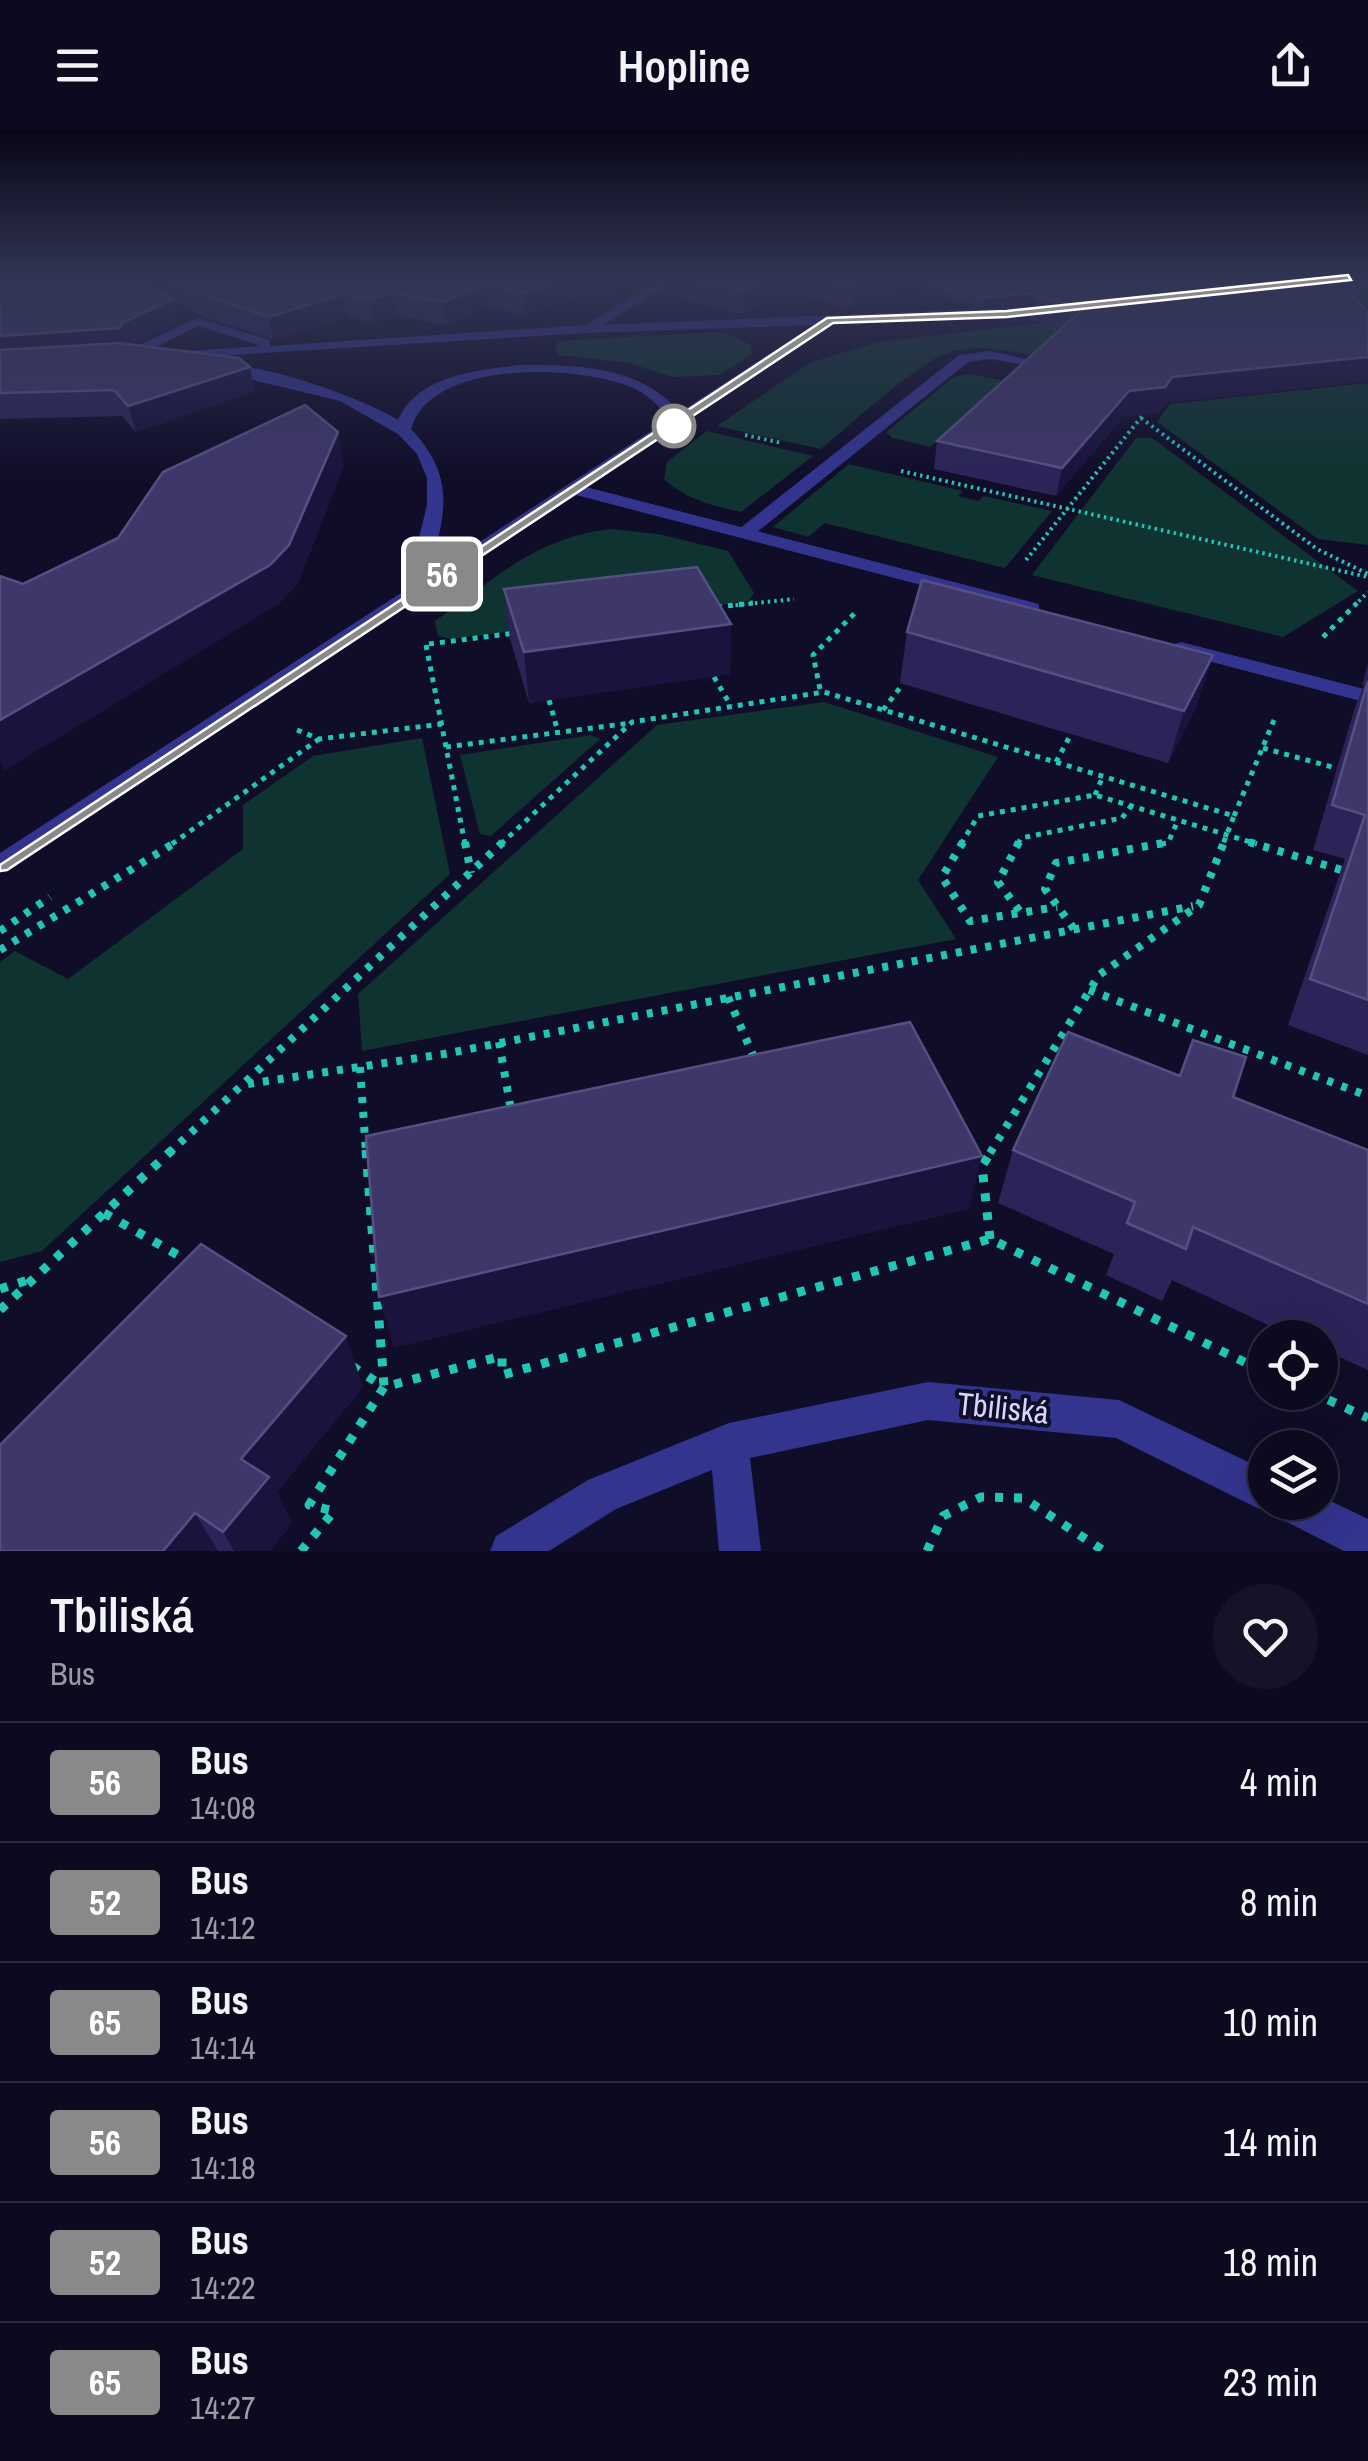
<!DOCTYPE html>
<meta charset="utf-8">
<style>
:root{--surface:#0c0a1f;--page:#151328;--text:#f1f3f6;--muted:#9a9aa4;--line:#2c2b3d}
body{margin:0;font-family:"Archivo Narrow",sans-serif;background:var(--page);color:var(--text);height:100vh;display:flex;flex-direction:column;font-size:38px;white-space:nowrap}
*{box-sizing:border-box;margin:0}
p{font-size:32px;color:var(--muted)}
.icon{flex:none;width:55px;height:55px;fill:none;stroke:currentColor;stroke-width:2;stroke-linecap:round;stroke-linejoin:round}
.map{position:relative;height:1421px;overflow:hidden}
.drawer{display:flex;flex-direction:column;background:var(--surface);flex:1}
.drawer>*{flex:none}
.badge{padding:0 20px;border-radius:8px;font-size:35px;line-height:65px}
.fabs{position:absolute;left:1248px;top:1190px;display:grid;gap:20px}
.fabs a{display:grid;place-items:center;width:90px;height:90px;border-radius:50%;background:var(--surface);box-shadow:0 10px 40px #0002,0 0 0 2px var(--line);font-size:50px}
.map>.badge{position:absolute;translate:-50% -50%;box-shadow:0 0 0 5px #fff}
.round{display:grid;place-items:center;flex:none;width:105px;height:105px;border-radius:52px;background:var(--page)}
.headline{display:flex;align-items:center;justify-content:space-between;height:170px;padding:0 50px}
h1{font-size:48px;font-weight:600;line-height:75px}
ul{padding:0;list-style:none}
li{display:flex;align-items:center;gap:30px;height:120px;padding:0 50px;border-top:2px solid var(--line)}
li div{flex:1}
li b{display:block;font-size:38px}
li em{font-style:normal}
li .badge{min-width:110px;font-weight:700;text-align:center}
header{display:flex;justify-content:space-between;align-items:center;height:130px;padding:0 50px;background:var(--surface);font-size:45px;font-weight:600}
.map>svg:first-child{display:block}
.green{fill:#0f3330}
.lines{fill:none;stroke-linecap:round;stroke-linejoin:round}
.path-far3{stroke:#22c6b4;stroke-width:4;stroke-dasharray:2.5 4;stroke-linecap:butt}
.path-far2{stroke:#22c6b4;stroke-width:5;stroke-dasharray:5 6;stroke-linecap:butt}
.path-far1{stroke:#22c6b4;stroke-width:8;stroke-dasharray:6 9;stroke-linecap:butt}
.path{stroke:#22c6b4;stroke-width:9;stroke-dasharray:8 11;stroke-linecap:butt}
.lane{fill:#33348d;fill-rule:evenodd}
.street{fill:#33348d;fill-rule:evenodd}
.wall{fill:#2c2459}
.shaded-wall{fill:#19133e}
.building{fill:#3e376a;stroke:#565082;stroke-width:2.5}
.line{fill:#898989;stroke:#fff;stroke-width:2.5}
.stop-dot{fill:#fff;stroke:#898989;stroke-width:5}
.labels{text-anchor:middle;stroke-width:8;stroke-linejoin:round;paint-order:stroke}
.near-street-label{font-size:32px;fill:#d7d5ff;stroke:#100d29}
</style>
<header><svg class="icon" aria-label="menu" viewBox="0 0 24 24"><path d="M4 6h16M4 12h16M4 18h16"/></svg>Hopline<svg class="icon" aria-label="share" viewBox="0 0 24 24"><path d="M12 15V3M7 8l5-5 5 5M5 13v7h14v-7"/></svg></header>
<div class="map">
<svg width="1368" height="1421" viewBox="0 0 1368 1421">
<rect width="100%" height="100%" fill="#100d29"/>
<!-- green -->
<g class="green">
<path d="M 1368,156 L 1368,218 L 1042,227 C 1011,221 977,213 947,223 C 919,232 848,297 821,319 L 717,296 L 809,233 L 878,212 Z"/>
<polygon points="723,202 751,215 752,224 720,245 673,247 629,233 558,225 555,216 559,211"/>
<polygon points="969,244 1004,251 930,317 893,308 886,302 954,247"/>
<polygon points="1368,253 1368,415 1318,409 1157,292 1170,274"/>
<path d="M 707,301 L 813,326 L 741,382 C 713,376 685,369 664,349 L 667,332 Z"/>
<polygon points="1136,308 1152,308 1358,461 1283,507 1032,445"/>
<polygon points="849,334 963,361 958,366 978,371 984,366 1052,381 1005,438 825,393 808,407 773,397"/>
<path d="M 611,399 L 658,404 L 728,421 L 754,463 L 749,471 L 451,509 L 438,506 L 435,491 C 495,449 536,407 611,399 Z"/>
<polygon points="824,572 998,627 918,750 956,809 362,921 358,864 657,595"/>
<polygon points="591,605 600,609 491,706 480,704 460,625"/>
<polygon points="422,608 450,744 42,1121 0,1132 0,832 15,821 68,849 243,719 243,675 313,626"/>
</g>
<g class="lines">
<!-- path-far3 -->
<g class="path-far3">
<polyline points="1339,157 1368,154"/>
<polyline points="1141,288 1317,419 1368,444"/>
<polyline points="745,305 782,313"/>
<polyline points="901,341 1368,447"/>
<polyline points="1026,430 1147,280"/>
<polyline points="729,476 794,469"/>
<polyline points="1354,476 1368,462"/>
</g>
<!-- path-far2 -->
<g class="path-far2">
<polyline points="717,477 753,473"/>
<polyline points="1323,507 1357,473"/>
<polyline points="429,514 516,503"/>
<polyline points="426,515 465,714"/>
<polyline points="714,547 731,576"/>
<polyline points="820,559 813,525 855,483"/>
<polyline points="549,570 558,602"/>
<polyline points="883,580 903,554"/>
<polyline points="297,600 319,609 442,594"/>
<polyline points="446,617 631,593"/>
<polyline points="1263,618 1343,640"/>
<polyline points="1056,632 1071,604"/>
<polyline points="1095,665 1103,646"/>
<polyline points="1234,686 1274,590"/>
<polyline points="172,714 319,609"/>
<polyline points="501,714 632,592 824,562 1234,686 1223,714"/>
<polyline points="961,714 978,686 1095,665 1257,714"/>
<polyline points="1018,714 1021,708 1122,688 1131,676"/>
<polyline points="1161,714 1168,713 1178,690"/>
</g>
<!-- path-far1 -->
<g class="path-far1">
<polyline points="465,712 471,743"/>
<polyline points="963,712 942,747 970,791 1057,777"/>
<polyline points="1019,712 998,752 1021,783"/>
<polyline points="1249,712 1348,742"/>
<polyline points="1074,799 1045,759 1056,733 1169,712"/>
<polyline points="0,801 50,767"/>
<polyline points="0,820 176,712"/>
<polyline points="1089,860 1368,966"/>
<polyline points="728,867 755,930"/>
<polyline points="499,912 511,980"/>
<polyline points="360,937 366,1023"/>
<polyline points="248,954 444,924 1193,776"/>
<polyline points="169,1023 503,712"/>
<polyline points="990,1023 1099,845 1199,775 1224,712"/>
</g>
<!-- path -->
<g class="path">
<polyline points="366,1020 384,1256"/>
<polyline points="104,1083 190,1132"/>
<polyline points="990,1109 982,1036 992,1020"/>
<polyline points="0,1159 28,1150"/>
<polyline points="0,1180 172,1020"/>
<polyline points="352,1236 384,1257"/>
<polyline points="1311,1262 1368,1288"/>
<polyline points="301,1421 334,1381 309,1375 384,1257 502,1226 502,1245 990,1109 1265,1242"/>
<polyline points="927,1421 943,1386 981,1367 1023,1368 1104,1421"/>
</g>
<!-- lane -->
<g class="lane">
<polygon points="990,221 1043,233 1036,237 990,229 968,232 751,407 739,407 739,399 959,225"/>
<path d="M 520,235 C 576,235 636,235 677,279 L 674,302 L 661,305 L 662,280 C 653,271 644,262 631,257 C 576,235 431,229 411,299 C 464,355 439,395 426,461 L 416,467 L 406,461 L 427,375 L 427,348 L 417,324 L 398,304 L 340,271 L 212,240 C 240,222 369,271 398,290 C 417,245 478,240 520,235 Z"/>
</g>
<!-- street -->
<g class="street">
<polygon points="664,148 678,148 603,195 1067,175 1063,182 832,194 586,357 1039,474 1039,482 1025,482 576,365 0,743 0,723 814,195 586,203 165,229 163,226 170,222 262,216 198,196 126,232 116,232 116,226 197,188 270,210 270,216 585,195"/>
<polygon points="1181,512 1368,560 1368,573 1174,522 1174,514"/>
<polygon points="928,1252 1119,1270 1265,1340 1265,1372 1320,1372 1320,1366 1368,1389 1368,1421 1344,1421 1275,1386 1271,1379 1265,1381 1251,1375 1116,1308 928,1290 750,1328 761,1421 719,1421 712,1340 616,1379 549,1421 490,1421 496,1406 588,1350 729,1293"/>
</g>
</g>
<!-- wall -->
<g class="wall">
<polygon points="0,148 658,148 641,158 633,155 605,167 590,164 524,185 488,176 446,195 395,185 373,193 347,187 273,210 202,186 174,171 179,192 132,215 255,261 136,302 122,286 0,289"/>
<polygon points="661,148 930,148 850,179 794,163 743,184 661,163"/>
<polygon points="1348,148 1346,155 1368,183 1368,251 1166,273 1158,283 1123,287 1056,366 934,339 937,311 1063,197 1030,189 1033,172 981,177 924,163 926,154"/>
<polygon points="504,459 731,494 730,544 529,573 510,509"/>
<polygon points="907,502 1213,525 1196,577 1168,633 900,553"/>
<polygon points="1368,534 1368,925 1288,895 1345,729 1313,720 1356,574 1364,555 1362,555"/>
<polygon points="1193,910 1233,967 1368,1020 1368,1240 1320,1218 1320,1208 1296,1208 1172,1150 1162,1171 1106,1145 1114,1124 998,1073 1013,1020 1179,945"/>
<polygon points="363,1257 277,1362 292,1393 270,1421 0,1421"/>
</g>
<!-- shaded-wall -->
<g class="shaded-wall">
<polygon points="571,148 590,148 590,164 524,185 523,163"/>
<polygon points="604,148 632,148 633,155 605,167"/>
<polygon points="640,148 658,148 641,158"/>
<polygon points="780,148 795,148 794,163 743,184 744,161"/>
<polygon points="875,148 930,148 850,179 852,156"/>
<polygon points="1188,148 1280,148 1034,166 1033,172 981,177 982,168"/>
<polygon points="486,154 488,176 446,195 444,172"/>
<polygon points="392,163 395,185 373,193 369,170"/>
<polygon points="343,164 347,187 273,210 269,187"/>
<polygon points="173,169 179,192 128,217 0,230 0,206 122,193"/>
<polygon points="1368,227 1368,251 1166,273 1158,283 1123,287 1056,366 1062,338 1129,261 1172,247"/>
<polygon points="250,237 255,261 136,302 128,276"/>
<polygon points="338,302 344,337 298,454 279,474 4,641 0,632 0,590"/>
<polygon points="731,494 730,544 529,573 524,522"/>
<polygon points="1213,525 1196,577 1168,633 1184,581"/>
<polygon points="982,1026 969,1079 394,1218 379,1167"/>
<polygon points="346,1206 363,1257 277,1362 292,1393 270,1421 234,1421 223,1402 241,1329"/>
<polygon points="195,1383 218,1421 163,1421"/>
</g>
<!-- building -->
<g class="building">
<polygon points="0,148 130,148 173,169 122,193 120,198 0,206"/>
<polygon points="165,148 571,148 523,163 486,154 444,172 392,163 369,170 343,164 269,187 197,163"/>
<polygon points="688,148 780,148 744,161"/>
<polygon points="819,148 875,148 852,156"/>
<polygon points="946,148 1188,148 982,168 926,154"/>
<polygon points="1211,148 1340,148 1368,183 1368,227 1172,247 1165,257 1129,261 1062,338 937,311 1084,178 1034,166"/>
<polygon points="120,213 239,228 250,237 128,276 114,260 0,263 0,220"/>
<polygon points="305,275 338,302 289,415 270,435 0,590 0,446 23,454 118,408 163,342"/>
<polygon points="697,437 731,494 524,522 504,459"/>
<polygon points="922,450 1213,525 1184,581 907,502"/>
<polygon points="1368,551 1368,870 1310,849 1365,685 1332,675"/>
<polygon points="910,892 982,1026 379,1167 366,1006"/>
<polygon points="1068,902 1180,946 1193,910 1246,927 1233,967 1368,1020 1368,1174 1193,1097 1186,1119 1127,1093 1135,1072 1013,1020"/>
<polygon points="201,1114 346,1206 241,1329 269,1347 223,1402 195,1383 163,1421 0,1421 0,1315"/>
</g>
<!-- sky -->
<linearGradient id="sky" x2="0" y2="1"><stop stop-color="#090717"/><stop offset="0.43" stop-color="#313554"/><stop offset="1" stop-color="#313554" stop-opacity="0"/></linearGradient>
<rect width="1368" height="347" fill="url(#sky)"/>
<!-- line -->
<polygon class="line" points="1348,145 1351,150 1007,187 833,193 7,740 0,741 0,735 827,188 1007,181"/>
<!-- markers -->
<circle class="stop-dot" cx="674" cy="296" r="20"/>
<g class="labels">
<!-- near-street labels -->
<g class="near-street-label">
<text transform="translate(1003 1278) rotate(6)" y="11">Tbiliská</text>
</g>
</g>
</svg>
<div class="fabs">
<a><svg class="icon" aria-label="locate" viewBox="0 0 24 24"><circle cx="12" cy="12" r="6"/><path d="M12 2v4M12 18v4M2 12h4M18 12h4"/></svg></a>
<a><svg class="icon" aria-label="layers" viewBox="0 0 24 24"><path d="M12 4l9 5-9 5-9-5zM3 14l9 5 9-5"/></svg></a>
</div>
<b class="badge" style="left:442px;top:444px;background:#898989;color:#fff">56</b>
</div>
<section class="drawer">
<div class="headline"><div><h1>Tbiliská</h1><p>Bus</p></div><a class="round"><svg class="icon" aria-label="heart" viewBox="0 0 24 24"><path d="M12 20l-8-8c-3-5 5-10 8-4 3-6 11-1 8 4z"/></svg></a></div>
<ul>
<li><span class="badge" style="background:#898989;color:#fff">56</span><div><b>Bus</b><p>14:08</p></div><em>4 min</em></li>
<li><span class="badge" style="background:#898989;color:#fff">52</span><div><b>Bus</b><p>14:12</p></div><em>8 min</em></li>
<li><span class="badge" style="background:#898989;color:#fff">65</span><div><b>Bus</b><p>14:14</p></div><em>10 min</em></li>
<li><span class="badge" style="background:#898989;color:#fff">56</span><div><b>Bus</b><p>14:18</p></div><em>14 min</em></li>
<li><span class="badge" style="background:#898989;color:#fff">52</span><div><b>Bus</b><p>14:22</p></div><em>18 min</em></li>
<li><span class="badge" style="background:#898989;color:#fff">65</span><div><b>Bus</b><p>14:27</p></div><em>23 min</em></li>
</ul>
</section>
